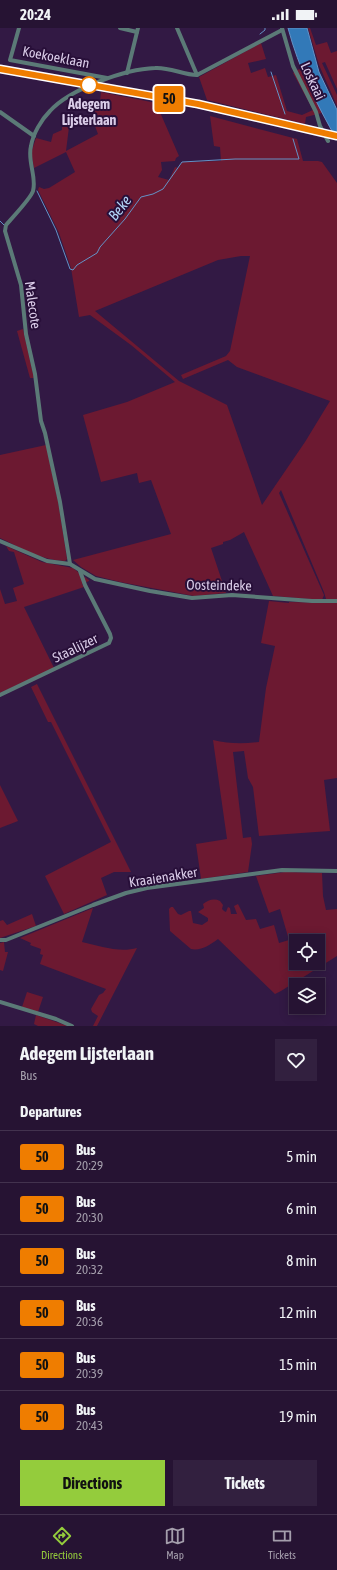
<!DOCTYPE html>
<style>
:root{--surface:#261333;--page:#32203f;--text:#f1f3f6;--muted:#a49eac;--line:#42324e;--accent:#94cc3c}
body{margin:0;font-family:"Asap Condensed",sans-serif;background:var(--page);color:var(--text);height:100vh;display:flex;flex-direction:column;font-size:15px;white-space:nowrap}
*{box-sizing:border-box;margin:0}
p{font-size:13px;color:var(--muted)}
.icon{flex:none;width:22px;height:22px;fill:none;stroke:currentColor;stroke-width:2;stroke-linecap:round;stroke-linejoin:round}
.map{position:relative;height:998px;overflow:hidden}
.sheet{display:flex;flex-direction:column;background:var(--surface);flex:1}
.sheet>*{flex:none}
.badge{padding:0 8px;border-radius:3px;font-size:14px;line-height:26px}
.tools{position:absolute;left:289px;top:906px;display:grid;gap:8px}
.tools a{display:grid;place-items:center;width:36px;height:36px;border-radius:0px;background:var(--surface);box-shadow:0 2px 10px #0003,0 0 0 1px var(--line);font-size:20px}
.map>.badge{position:absolute;translate:-50% -50%;box-shadow:0 0 0 2px #fff}
h2{padding:0 20px;font-size:15px;line-height:36px}
.round{display:grid;place-items:center;flex:none;width:42px;height:42px;border-radius:0px;background:var(--page)}
.summary{display:flex;align-items:center;justify-content:space-between;height:68px;padding:0 20px}
h1{font-size:19px;font-weight:700;line-height:30px}
.action{display:flex;gap:8px;margin-top:auto;padding:8px 20px}
.action a{flex:1;height:46px;border-radius:0px;background:var(--accent);color:#111;font-size:16px;font-weight:700;line-height:46px;text-align:center}
.action a+a{background:var(--page);color:var(--text)}
ul{padding:0;list-style:none}
li{display:flex;align-items:center;gap:12px;height:52px;padding:0 20px;border-top:1px solid var(--line)}
li div{flex:1}
li b{display:block;font-size:15px}
li em{font-style:normal}
li .badge{min-width:44px;font-weight:700;text-align:center}
.status{display:flex;justify-content:space-between;align-items:center;height:28px;padding:0 20px;background:var(--surface);direction:ltr}
.status svg{height:11px;fill:currentColor}
.dock{display:flex;justify-content:space-around;align-items:center;height:56px;border-top:1px solid var(--line);background:var(--surface);font-size:11px;color:var(--muted)}
.dock a{display:grid;justify-items:center;gap:2px}
.dock .selected{color:var(--accent)}
.map>svg:first-child{display:block}
.green{fill:#6c1931;fill-rule:evenodd}
.water{fill:#3279b8;stroke:#6492c6}
.lines{fill:none;stroke-linecap:round;stroke-linejoin:round}
.stream{stroke:#6492c6;stroke-width:1}
.street{stroke:#5b7a77;stroke-width:4}
.primary{stroke:#8bcec8;stroke-width:6}
.primary-bridge{stroke:#8bcec8;stroke-width:6}
.line-casing{stroke:#fff;stroke-width:9}
.line{stroke:#ef7d00;stroke-width:6}
.stop-dot{fill:#fff;stroke:#ef7d00;stroke-width:2}
.labels{text-anchor:middle;stroke-width:4;stroke-linejoin:round;paint-order:stroke}
.street-label{font-size:14px;fill:#dacce8;stroke:#280f39}
.stop-label{font-size:14px;font-weight:bold;fill:#dacce8;stroke:#280f39}
.water-label{font-size:15px;font-style:italic;fill:#b2d5f7;stroke:#280f39}
</style>
<div class="status"><b>20:24</b><svg viewBox="0 0 49 12"><path d="M0 12V9h3v3zM5 12V6h3v6zM10 12V3h3v9zM15 12V0h3v12zM26 1h20v11H26zM47 4h2v5h-2z"/></svg></div>
<div class="map">
<svg width="337" height="998" viewBox="0 0 337 998">
<rect width="100%" height="100%" fill="#321944"/>
<!-- green -->
<g class="green">
<polygon points="308,0 310,0 316,17 327,14 331,25 337,23 337,61 325,34 322,35 337,67 337,78 319,37"/>
<polygon points="261,15 266,31 248,35 251,45 265,40 268,49 276,47 287,83 302,87 313,82 293,45 296,42 301,41 322,85 306,89 305,96 207,72 199,49"/>
<path d="M 101,64 L 156,75 L 179,128 L 176,130 L 175,133 L 161,134 L 162,142 L 158,149 L 169,152 L 175,139 L 178,140 L 182,134 L 221,133 L 220,119 L 214,118 L 210,88 L 297,111 L 303,133 L 318,133 L 322,134 L 337,155 L 337,571 L 326,571 L 324,564 L 281,462 L 279,465 L 324,567 L 322,572 L 273,568 L 244,504 L 230,512 L 223,514 L 223,516 L 211,520 L 226,565 L 194,568 L 120,554 L 96,548 L 81,539 L 73,532 L 171,506 L 151,452 L 139,455 L 137,445 L 101,454 L 83,387 L 127,374 L 175,354 L 131,317 L 90,287 L 79,289 L 71,240 L 59,205 L 38,162 L 39,159 L 44,161 L 49,160 L 75,144 L 66,124 L 34,140 L 31,125 L 36,110 L 51,114 L 53,106 L 62,102 L 62,99 L 69,99 L 66,123 L 98,106 L 93,93 L 95,78 L 93,74 L 94,72 L 100,73 ZM 241,228 L 250,228 L 230,323 L 226,328 L 181,347 L 183,351 L 228,332 L 237,339 L 330,373 L 305,414 L 262,477 L 227,377 L 179,353 L 95,283 L 218,232 Z"/>
<polygon points="23,301 34,350 30,350 17,303"/>
<path d="M 46,417 L 58,473 L 66,524 L 67,531 L 65,533 C 41,532 21,520 0,510 L 0,427 Z"/>
<polygon points="6,518 42,534 73,540 78,544 82,551 85,549 89,552 89,553 82,556 84,559 24,579 54,640 0,665 0,561 5,576 17,573 13,560 24,556 14,524 9,523"/>
<path d="M 269,573 L 289,575 L 289,574 L 337,575 L 337,750 L 324,752 L 330,803 L 259,808 L 253,759 L 248,750 L 244,723 L 233,724 L 243,810 L 251,809 L 252,816 L 248,844 L 201,851 L 196,816 L 227,811 L 213,712 C 229,716 243,716 259,714 L 266,660 L 275,618 L 261,615 Z"/>
<polygon points="37,656 131,844 114,844 101,850 107,867 64,886 45,848 111,814 51,694 48,694 31,659"/>
<polygon points="0,757 18,793 0,800"/>
<path d="M 285,844 L 322,845 L 323,868 L 326,882 L 337,881 L 337,928 L 281,963 L 275,966 L 218,911 C 210,917 201,923 191,921 L 170,903 L 169,881 L 171,879 L 173,879 L 178,886 L 181,887 L 189,883 L 191,883 L 193,895 L 202,897 L 208,893 L 208,890 L 198,884 L 204,880 L 203,876 C 208,872 214,870 220,873 L 223,877 L 222,881 L 224,883 L 226,884 L 228,879 L 230,880 L 231,886 L 237,886 L 234,878 L 238,876 L 246,892 L 256,891 L 260,901 L 274,897 L 279,915 L 289,912 L 280,881 L 269,885 L 256,848 ZM 296,913 L 318,913 L 318,935 L 296,935 Z"/>
<path d="M 93,880 L 82,914 C 100,918 119,925 137,920 L 97,998 L 93,998 L 98,988 L 92,984 L 91,981 L 99,967 L 103,965 L 106,961 L 40,936 L 43,927 L 40,926 L 41,921 L 30,917 L 31,915 L 20,910 Z"/>
<polygon points="32,886 36,898 0,910 0,893 3,892 7,897"/>
<polygon points="4,914 5,924 8,924 3,943 0,942 0,915"/>
<polygon points="27,964 43,969 38,984 22,979"/>
<polygon points="36,987 68,998 38,998 34,996"/>
</g>
<!-- water -->
<path class="water" d="M 288,0 L 307,0 L 319,44 L 337,82 L 337,112 C 316,75 299,41 288,0 Z"/>
<g class="lines">
<!-- stream -->
<g class="stream">
<polyline points="260,6 265,2 265,0"/>
<polyline points="271,44 285,86"/>
<polyline points="37,163 56,202 70,241 73,242 77,237 97,225 100,219 125,191 141,169 153,166 163,161 182,134 235,131 299,131 293,111"/>
<polyline points="0,193 4,197"/>
</g>
<!-- street -->
<g class="street">
<polyline points="19,0 10,32 107,50"/>
<polyline points="120,0 137,4"/>
<polyline points="177,0 197,47"/>
<polyline points="282,0 293,38 316,84 320,98 328,113"/>
<polyline points="127,45 138,0"/>
<polyline points="0,84 34,108"/>
<polyline points="0,513 47,533 70,536 95,551 150,563 192,570 232,567 312,573 337,573"/>
<path d="M 70,536 L 60,474 L 45,405 L 41,393 L 35,346 L 26,306 L 21,257 L 5,203 L 6,197 C 12,190 31,170 33,163 C 37,149 27,133 31,118 C 33,106 41,92 50,83 C 70,61 125,41 155,40 C 170,39 183,47 197,47 L 282,2"/>
<polyline points="0,667 109,615 111,610 110,606 85,557 80,543"/>
<polyline points="0,912 6,912 93,877 126,865 147,860 282,842 337,843"/>
<polyline points="0,974 56,991 72,998"/>
</g>
<!-- primary -->
<polyline class="primary" points="0,41 198,77 296,99"/>
<!-- primary-bridge -->
<polyline class="primary-bridge" points="296,99 337,108"/>
</g>
<g class="lines">
<!-- line casing -->
<g class="line-casing">
<polyline id="line" points="0,41 198,76 337,108"/>
</g>
<!-- line -->
<use href="#line" class="line"/>
</g>
<!-- markers -->
<circle class="stop-dot" cx="89" cy="57" r="8"/>
<g class="labels">
<!-- street labels -->
<g class="street-label">
<text transform="translate(56 29) rotate(11)" y="5">Koekoeklaan</text>
<text transform="translate(313 53) rotate(65)" y="5">Loskaai</text>
<text transform="translate(33 277) rotate(82)" y="5">Malecote</text>
<text transform="translate(219 557) rotate(1)" y="5">Oosteindeke</text>
<text transform="translate(75 620) rotate(-26)" y="5">Staalijzer</text>
<text transform="translate(163 849) rotate(-9)" y="5">Kraaienakker</text>
</g>
<!-- stop labels -->
<g class="stop-label">
<text x="89" y="81">Adegem<tspan x="89" dy="16">Lijsterlaan</tspan></text>
</g>
<!-- water labels -->
<g class="water-label">
<text transform="translate(120 180) rotate(-52)" y="5">Beke</text>
</g>
</g>
</svg>
<div class="tools">
<a><svg class="icon" aria-label="locate" viewBox="0 0 24 24"><circle cx="12" cy="12" r="6"/><path d="M12 2v4M12 18v4M2 12h4M18 12h4"/></svg></a>
<a><svg class="icon" aria-label="layers" viewBox="0 0 24 24"><path d="M12 4l9 5-9 5-9-5zM3 14l9 5 9-5"/></svg></a>
</div>
<b class="badge" style="left:169px;top:71px;background:#ef7d00;color:#111">50</b>
</div>
<section class="sheet">
<div class="summary"><div><h1>Adegem Lijsterlaan</h1><p>Bus</p></div><a class="round"><svg class="icon" aria-label="heart" viewBox="0 0 24 24"><path d="M12 20l-8-8c-3-5 5-10 8-4 3-6 11-1 8 4z"/></svg></a></div>
<h2>Departures</h2>
<ul>
<li><span class="badge" style="background:#ef7d00;color:#111">50</span><div><b>Bus</b><p>20:29</p></div><em>5 min</em></li>
<li><span class="badge" style="background:#ef7d00;color:#111">50</span><div><b>Bus</b><p>20:30</p></div><em>6 min</em></li>
<li><span class="badge" style="background:#ef7d00;color:#111">50</span><div><b>Bus</b><p>20:32</p></div><em>8 min</em></li>
<li><span class="badge" style="background:#ef7d00;color:#111">50</span><div><b>Bus</b><p>20:36</p></div><em>12 min</em></li>
<li><span class="badge" style="background:#ef7d00;color:#111">50</span><div><b>Bus</b><p>20:39</p></div><em>15 min</em></li>
<li><span class="badge" style="background:#ef7d00;color:#111">50</span><div><b>Bus</b><p>20:43</p></div><em>19 min</em></li>
</ul>
<div class="action"><a>Directions</a><a>Tickets</a></div>
</section>
<nav class="dock">
<a class="selected"><svg class="icon" aria-label="directions" viewBox="0 0 24 24"><path d="M12 3l9 9-9 9-9-9zM9 14v-3h6M13 9l2 2-2 2"/></svg>Directions</a>
<a><svg class="icon" aria-label="map" viewBox="0 0 24 24"><path d="M3 6l6-2 6 2 6-2v14l-6 2-6-2-6 2zM9 4v14M15 6v14"/></svg>Map</a>
<a><svg class="icon" aria-label="tickets" viewBox="0 0 24 24"><path d="M3 7h18v10H3zM15 7v10"/></svg>Tickets</a>
</nav>
